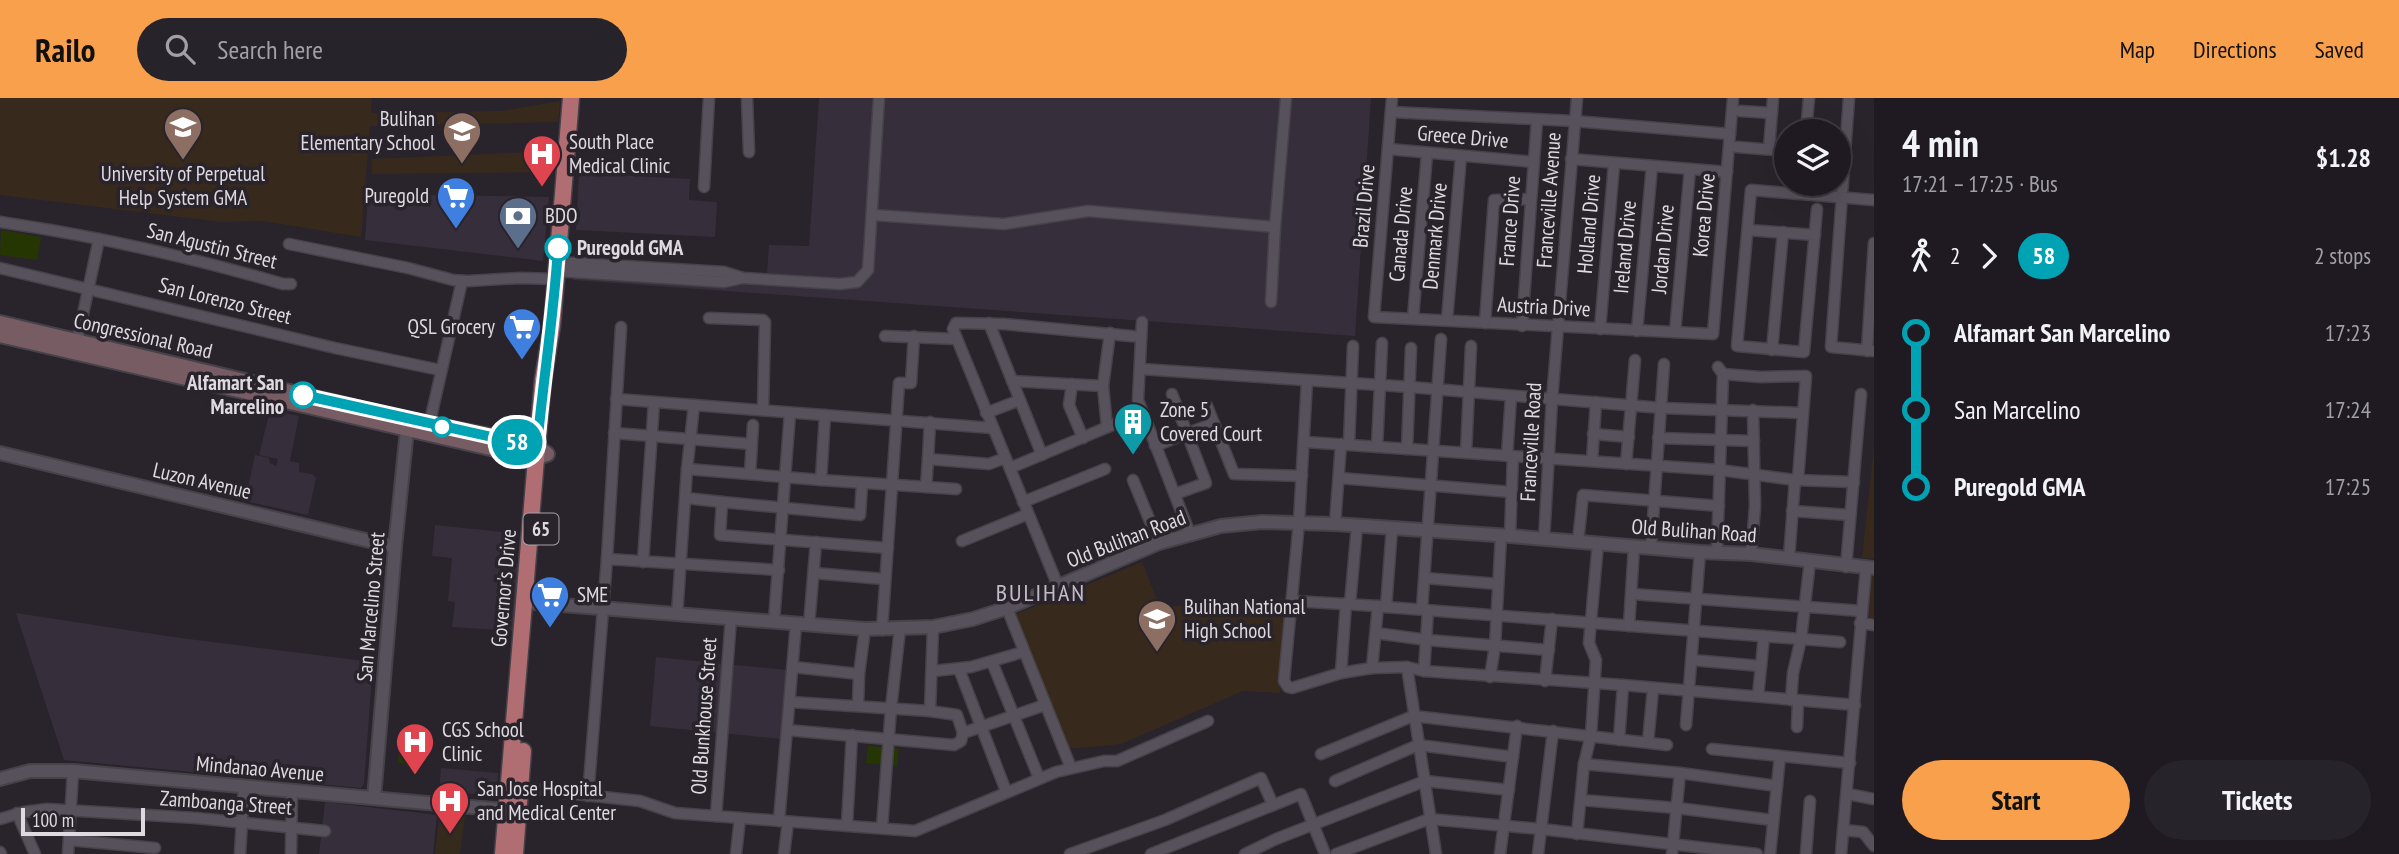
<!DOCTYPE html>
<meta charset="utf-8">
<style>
:root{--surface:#1f1a21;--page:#27232a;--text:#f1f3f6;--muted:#a1a1a5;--line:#3c383f;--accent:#f8a04b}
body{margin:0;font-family:"PT Sans Narrow",sans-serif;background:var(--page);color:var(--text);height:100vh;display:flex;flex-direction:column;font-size:26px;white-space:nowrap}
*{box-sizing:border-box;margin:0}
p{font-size:23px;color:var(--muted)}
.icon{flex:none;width:38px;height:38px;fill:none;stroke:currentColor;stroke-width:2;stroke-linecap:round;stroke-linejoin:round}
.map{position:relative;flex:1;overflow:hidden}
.details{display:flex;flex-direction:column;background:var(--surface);width:525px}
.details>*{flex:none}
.badge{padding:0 14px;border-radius:23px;font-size:24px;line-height:46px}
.buttons{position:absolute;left:1774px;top:21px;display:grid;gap:14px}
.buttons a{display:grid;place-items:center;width:77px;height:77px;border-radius:50%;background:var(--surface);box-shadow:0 7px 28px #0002,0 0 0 2px var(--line);font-size:35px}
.scale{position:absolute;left:21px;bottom:18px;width:124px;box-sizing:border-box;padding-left:7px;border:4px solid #dedae0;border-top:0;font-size:19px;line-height:24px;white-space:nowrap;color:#dedae0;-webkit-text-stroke:5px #29232c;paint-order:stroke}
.map>.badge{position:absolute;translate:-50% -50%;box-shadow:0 0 0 4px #fff}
.legs{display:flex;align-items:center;gap:10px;height:77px;padding:0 28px;font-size:23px}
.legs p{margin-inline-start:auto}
.overview{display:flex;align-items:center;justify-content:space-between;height:119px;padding:0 28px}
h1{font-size:38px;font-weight:600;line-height:52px}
.cta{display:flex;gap:14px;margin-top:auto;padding:14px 28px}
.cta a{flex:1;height:80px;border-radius:42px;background:var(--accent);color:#111;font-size:28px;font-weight:600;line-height:80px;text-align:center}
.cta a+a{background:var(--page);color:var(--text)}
ul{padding:0 28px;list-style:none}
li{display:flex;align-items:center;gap:24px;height:77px;font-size:26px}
li i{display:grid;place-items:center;width:10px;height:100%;margin:0 9px;background:currentColor}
li i::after{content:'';width:18px;height:18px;margin:-9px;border:5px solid;border-radius:50%;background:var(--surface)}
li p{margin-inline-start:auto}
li:first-child i{background:linear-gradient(#0000 50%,currentColor 0)}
li:last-child i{background:linear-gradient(currentColor 50%,#0000 0)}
header{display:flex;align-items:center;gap:42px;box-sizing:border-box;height:98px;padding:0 35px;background:var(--accent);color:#111}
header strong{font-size:33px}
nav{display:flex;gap:38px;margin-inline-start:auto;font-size:24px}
.search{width:490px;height:63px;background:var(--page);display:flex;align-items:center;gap:18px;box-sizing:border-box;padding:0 24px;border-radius:38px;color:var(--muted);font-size:26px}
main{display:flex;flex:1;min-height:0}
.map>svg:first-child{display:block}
.built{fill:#372e3c}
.education{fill:#372a1d}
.medical{fill:#352b1c}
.green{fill:#263603}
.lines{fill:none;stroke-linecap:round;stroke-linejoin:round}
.minor-casing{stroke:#464249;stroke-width:13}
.tertiary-casing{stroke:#464249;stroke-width:16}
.secondary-casing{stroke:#464249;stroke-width:18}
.trunk-casing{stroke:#464249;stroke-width:19}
.minor{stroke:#57515b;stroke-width:10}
.tertiary{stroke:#57515b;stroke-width:12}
.secondary{stroke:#785c63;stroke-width:14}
.trunk{stroke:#b06d72;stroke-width:16}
.line-1-casing{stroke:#fff;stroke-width:16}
.line-1{stroke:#00a3b4;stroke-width:10}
.stop-1-dot{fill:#fff;stroke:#00a3b4;stroke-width:3.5}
.labels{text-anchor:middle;stroke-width:7;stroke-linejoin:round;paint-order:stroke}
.shield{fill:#29232c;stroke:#a8a3aa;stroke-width:2}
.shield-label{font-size:19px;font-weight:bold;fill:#dedae0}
.poi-label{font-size:21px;fill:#dedae0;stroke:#29232c;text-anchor:start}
.street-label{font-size:21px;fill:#dedae0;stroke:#29232c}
.stop-label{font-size:21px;font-weight:bold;fill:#dedae0;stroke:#29232c;text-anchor:start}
.quarter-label{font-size:24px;letter-spacing:2px;fill:#c3bcc8;stroke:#29232c}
</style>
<header>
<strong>Railo</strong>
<div class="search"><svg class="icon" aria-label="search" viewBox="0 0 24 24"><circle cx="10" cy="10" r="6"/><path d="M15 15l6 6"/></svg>Search here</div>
<nav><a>Map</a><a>Directions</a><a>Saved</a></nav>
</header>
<main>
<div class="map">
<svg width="1874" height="756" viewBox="0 0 1874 756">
<rect width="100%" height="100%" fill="#29232c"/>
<!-- built -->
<g class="built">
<polygon points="819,0 1371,0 1355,238 573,182 574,162 767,176 769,147 809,148"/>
<polygon points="579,75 690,81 689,102 717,104 715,139 576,132"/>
<polygon points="368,96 549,99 543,163 365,142"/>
<polygon points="270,312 299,318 290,363 299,365 299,374 312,376 316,380 308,417 245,403 255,357 269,360 270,365 276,368 278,361 259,357"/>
<polygon points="435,427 502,434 500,464 519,466 513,533 452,529 455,504 448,503 452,460 432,458"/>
<polygon points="16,515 173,539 373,564 364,686 361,690 64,662"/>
<polygon points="656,559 787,572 781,641 650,628"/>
<polygon points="441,670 498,675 496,698 439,693"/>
<polygon points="325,704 437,717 433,756 319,756"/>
</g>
<!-- education -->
<g class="education">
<polygon points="0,0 372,0 371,15 502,13 560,3 558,24 370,28 361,139 263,123 222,124 0,97"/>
<polygon points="553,53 552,74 372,76 371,61"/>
<polygon points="1874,349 1874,460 1862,460"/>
<polygon points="1142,464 1160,509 1290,500 1280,595 1243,593 1121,646 1067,651 1014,517"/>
<polygon points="1870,474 1874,474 1874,520 1869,519"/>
</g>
<!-- medical -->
<polygon class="medical" points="440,714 465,718 460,756 435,756"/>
<!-- green -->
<g class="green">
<polygon points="1,132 41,139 37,162 0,157"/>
<polygon points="868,648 899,651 897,668 866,665"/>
<polygon points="399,651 423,652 422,667 398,665"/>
</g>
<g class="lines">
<!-- minor casing -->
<g class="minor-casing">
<g id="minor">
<polyline points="747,0 749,54"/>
<polyline points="1392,0 1374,219 1713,236 1733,0"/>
<polyline points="1849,0 1831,249 1874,253"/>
<polyline points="1740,13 1772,15"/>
<polyline points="1391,14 1574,23 1730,36"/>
<polyline points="1806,33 1809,0"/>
<polyline points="1737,49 1787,53"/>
<polyline points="1388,51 1534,64"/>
<polyline points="1769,51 1773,0"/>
<polyline points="1571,61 1727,74"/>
<polyline points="704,89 709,0"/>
<polyline points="1817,111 1804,254 1737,248 1751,92 1874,102"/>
<polyline points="873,117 1004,126 1088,113 1275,129"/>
<path d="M 0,124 C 96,138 190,159 283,186 L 291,186"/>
<polyline points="1748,132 1815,137"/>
<polyline points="289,146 408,170 453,182 468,183 520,180 556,181"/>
<polyline points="557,164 724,174 743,180 840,186 857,184 868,172 879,0"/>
<polyline points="0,170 335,250 440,272"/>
<polyline points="557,173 724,184 742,180"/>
<polyline points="1271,204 1275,129 1286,0"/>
<polyline points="709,220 763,222 765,224 763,312"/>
<polyline points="1413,220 1427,56"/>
<polyline points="1447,222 1461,58"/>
<polyline points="1142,224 1138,302 1190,436"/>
<polyline points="989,225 1042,357"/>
<polyline points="1485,225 1494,102 1531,101"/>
<polyline points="1522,228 1537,22"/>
<polyline points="1600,231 1614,66"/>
<polyline points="1637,233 1652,68"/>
<polyline points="1675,234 1690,71"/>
<polyline points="885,238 957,241 953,231 956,225 1004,226 1141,239"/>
<polyline points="957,241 1058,488"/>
<polyline points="76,249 99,141"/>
<polyline points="1772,252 1783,134"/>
<polyline points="1867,253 1874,145"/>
<polyline points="1141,271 1410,289 1662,310 1803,315"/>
<polyline points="1723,276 1760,279 1806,278 1798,381"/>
<polyline points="1012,283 1103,288"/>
<polyline points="1307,283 1299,424 1284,583 1288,589 1292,590 1341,575 1372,570 1378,508 1386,509 1392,430"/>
<polyline points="1072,286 1069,307 1083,340"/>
<polyline points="1172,296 1206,385 1175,396"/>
<polyline points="616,301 694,307"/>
<polyline points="1207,308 1234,376 1302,378"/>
<polyline points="986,315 1020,302"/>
<polyline points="825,317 821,382 956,391"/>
<polyline points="930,324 928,361 989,366 1005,360"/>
<polyline points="1107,329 1103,288 1110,235"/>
<polyline points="428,332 462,183"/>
<polyline points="614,335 751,346"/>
<polyline points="1593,336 1629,339"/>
<polyline points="1658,340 1754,343"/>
<polyline points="1305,344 1720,372 1795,382 1854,384"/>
<polyline points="1349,346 1353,248"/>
<polyline points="1155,348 1214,325"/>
<polyline points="1377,349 1382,245"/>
<polyline points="1407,351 1411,250"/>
<polyline points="1466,355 1471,248"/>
<polyline points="1507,358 1511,298"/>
<polyline points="1592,363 1596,304"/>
<polyline points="1626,366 1635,262"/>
<polyline points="1010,370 1141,315"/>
<polyline points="687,371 821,382"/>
<polyline points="750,376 753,327"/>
<polyline points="1339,380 1511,394"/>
<polyline points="1133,382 1159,445"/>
<polyline points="862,386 860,417 722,404 720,437 888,450"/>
<polyline points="926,389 928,361"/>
<polyline points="686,400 722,404"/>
<polyline points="1023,404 1105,371"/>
<polyline points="1792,413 1850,417"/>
<polyline points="1335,426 1341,346"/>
<polyline points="1510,438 1513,358"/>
<polyline points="1544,442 1552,301 1577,0"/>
<polyline points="962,443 1028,416"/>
<polyline points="1578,444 1583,397 1719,408"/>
<polyline points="1651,449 1664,266"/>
<polyline points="1717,454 1723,276 1718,269"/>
<polyline points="1751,456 1755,409 1753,312"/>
<polyline points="1789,460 1795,382"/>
<polyline points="607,461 779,472"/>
<polyline points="643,464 654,304"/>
<polyline points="1846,469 1861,296"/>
<polyline points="814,475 884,481"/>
<polyline points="1425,480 1498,486"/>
<polyline points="1632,496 1862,513"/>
<polyline points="1293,503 1378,508"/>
<polyline points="1350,506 1357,428"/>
<polyline points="1386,509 1840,544"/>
<polyline points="1007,510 1071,670"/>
<polyline points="1422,511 1441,241"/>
<polyline points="677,517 687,371 694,307 992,330"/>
<polyline points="774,523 790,315"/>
<polyline points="1860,525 1874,527"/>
<polyline points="809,527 816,444"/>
<polyline points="1629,528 1634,449"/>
<polyline points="882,532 899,285 911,285 914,238"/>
<polyline points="1376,535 1427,542 1549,552"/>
<polyline points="1692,562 1761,568"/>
<polyline points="992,564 1039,680"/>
<polyline points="793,569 859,576 865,531"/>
<polyline points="1407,569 1436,756"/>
<polyline points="1372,570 1407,569 1424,573 1623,587 1855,607"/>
<polyline points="959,571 1006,693"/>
<polyline points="933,573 971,569 1023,554"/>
<polyline points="1424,573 1428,512"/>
<polyline points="1341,575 1346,505"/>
<polyline points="1490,579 1495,548 1501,437"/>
<polyline points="1545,583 1552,521"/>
<polyline points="1758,598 1764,538"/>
<polyline points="1791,602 1793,575 1801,541 1810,463"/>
<polyline points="790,604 930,613 957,617 963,635"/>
<polyline points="858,608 859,576"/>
<polyline points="930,613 933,529"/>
<polyline points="1686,627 1700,454"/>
<polyline points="1797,629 1798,603"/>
<polyline points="787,632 954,647 961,643 963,635 1045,607"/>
<polyline points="1619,642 1623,587"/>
<polyline points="1648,644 1653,591"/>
<polyline points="1712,651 1850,665"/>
<polyline points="1321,656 1413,618 1667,647"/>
<polyline points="1584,666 1591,637 1596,562 1589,545 1598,445"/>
<polyline points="1335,683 1418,647 1513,659"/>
<polyline points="520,690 640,703 675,715 915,733 1056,674 1104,663 1117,663 1208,623"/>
<polyline points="1848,696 1874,701"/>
<polyline points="588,698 607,461 621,229"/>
<polyline points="1581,702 1677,710 1772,722"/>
<polyline points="17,715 35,756"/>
<polyline points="716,718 731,520"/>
<polyline points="0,721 24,714 47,711 197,720 325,733"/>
<polyline points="779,723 796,526"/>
<polyline points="847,727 852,637"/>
<polyline points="882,730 891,610 900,531"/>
<polyline points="1844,732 1863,734 1874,748"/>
<polyline points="1577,736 1584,666 1680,675 1777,688"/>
<polyline points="69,742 155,750"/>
<polyline points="0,754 1,756"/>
<polyline points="68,756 73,673"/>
<polyline points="240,756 244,689"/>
<polyline points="291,756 292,693"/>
<polyline points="736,756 740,720"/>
<polyline points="784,756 788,724"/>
<polyline points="1070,756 1165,722 1261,680 1273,707"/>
<polyline points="1151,756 1301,696 1325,756"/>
<polyline points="1245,756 1276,741 1425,683 1509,692"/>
<polyline points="1336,756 1429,721 1541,731 1757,756"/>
<polyline points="1500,756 1517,628"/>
<polyline points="1538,756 1553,633"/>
<polyline points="1672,756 1680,675"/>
<polyline points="1770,756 1780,658"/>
<polyline points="1806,756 1810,703"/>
<polyline points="1841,756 1866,470"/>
</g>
</g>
<!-- tertiary casing -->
<g class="tertiary-casing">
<g id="tertiary">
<polyline points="0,355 395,449"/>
<polyline points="524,504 865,531 933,529 973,521 1007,510 1159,445 1221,428 1262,424 1335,426 1510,438 1700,454 1751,456 1874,470"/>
<polyline points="0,681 30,673 73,673 515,713"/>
<polyline points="374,700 395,449 408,322"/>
</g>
</g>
<!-- secondary casing -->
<g class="secondary-casing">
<g id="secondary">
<polyline points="0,225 408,322 501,340 537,349 547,356"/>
<polyline points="0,237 499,352 536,360 544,357"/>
</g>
</g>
<!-- trunk casing -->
<g class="trunk-casing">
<g id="trunk">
<polyline points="503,756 537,349 543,281 552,228 571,0"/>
<polyline points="515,756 523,653"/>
</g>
</g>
<!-- minor -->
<use href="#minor" class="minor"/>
<!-- tertiary -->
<use href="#tertiary" class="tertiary"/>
<!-- secondary -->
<use href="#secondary" class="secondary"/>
<!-- trunk -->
<use href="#trunk" class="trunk"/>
</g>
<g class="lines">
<!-- line-1 casing -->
<g class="line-1-casing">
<path id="line-1" d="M 303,297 L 537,349 C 543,282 554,217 558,150"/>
</g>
<!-- line-1 -->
<use href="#line-1" class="line-1"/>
</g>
<!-- icons -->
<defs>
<g id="university-pin" transform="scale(2.0125)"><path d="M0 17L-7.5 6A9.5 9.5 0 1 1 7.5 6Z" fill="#8d6e63" stroke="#29232c"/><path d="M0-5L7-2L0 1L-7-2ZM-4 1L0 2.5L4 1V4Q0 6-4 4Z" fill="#fff"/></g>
<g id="school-pin" transform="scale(2.0125)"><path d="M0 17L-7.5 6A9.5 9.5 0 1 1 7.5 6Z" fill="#8d6e63" stroke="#29232c"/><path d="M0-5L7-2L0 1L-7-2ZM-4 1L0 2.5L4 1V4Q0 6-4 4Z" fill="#fff"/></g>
<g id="hospital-pin" transform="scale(2.0125)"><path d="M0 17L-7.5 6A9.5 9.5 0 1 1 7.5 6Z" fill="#e0444e" stroke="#29232c"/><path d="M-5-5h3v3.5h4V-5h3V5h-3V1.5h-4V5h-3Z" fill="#fff"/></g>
<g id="supermarket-pin" transform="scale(2.0125)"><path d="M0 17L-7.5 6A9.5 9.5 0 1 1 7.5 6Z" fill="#3f7fe0" stroke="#29232c"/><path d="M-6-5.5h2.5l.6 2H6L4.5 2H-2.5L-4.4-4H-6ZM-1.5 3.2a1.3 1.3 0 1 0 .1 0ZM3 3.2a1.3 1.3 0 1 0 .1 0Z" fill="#fff"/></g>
<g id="bank-pin" transform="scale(2.0125)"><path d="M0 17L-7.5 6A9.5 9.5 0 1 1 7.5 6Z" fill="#5c6f8a" stroke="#29232c"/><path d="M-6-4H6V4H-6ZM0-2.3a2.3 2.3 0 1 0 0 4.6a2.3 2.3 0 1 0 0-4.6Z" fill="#fff"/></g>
<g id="building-pin" transform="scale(2.0125)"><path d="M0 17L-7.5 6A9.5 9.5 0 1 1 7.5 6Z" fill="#0f9aa8" stroke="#29232c"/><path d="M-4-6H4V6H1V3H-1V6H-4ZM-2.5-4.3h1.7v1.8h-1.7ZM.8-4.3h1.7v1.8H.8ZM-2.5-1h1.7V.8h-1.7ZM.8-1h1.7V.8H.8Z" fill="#fff"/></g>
</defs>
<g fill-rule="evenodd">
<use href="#university-pin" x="183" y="29"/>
<use href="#school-pin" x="462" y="33"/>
<use href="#hospital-pin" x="542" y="56"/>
<use href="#supermarket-pin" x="456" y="98"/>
<use href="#bank-pin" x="518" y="118"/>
<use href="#supermarket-pin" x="522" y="229"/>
<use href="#building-pin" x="1133" y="324"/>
<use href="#supermarket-pin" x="550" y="497"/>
<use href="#school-pin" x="1157" y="521"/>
<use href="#hospital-pin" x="415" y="644"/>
<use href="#hospital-pin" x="450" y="703"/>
</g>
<!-- markers -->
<g class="stop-1-dot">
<circle cx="558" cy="150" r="12"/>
<circle cx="303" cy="297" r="12"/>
<circle cx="442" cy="329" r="9"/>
</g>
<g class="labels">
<!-- shield labels -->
<rect class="shield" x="523.5" y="415.5" width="35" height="31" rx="5"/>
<g class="shield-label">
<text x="541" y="438">65</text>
</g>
<!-- poi labels -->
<g class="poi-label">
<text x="435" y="28" text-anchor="end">Bulihan<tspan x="435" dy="24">Elementary School</tspan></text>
<text x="569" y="51">South Place<tspan x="569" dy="24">Medical Clinic</tspan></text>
<text x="183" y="83" text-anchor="middle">University of Perpetual<tspan x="183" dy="24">Help System GMA</tspan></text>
<text x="429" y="105" text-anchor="end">Puregold</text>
<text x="545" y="125">BDO</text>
<text x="495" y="236" text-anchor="end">QSL Grocery</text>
<text x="1160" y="319">Zone 5<tspan x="1160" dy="24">Covered Court</tspan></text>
<text x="577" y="504">SME</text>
<text x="1184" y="516">Bulihan National<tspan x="1184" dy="24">High School</tspan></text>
<text x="442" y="639">CGS School<tspan x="442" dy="24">Clinic</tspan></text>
<text x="477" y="698">San Jose Hospital<tspan x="477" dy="24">and Medical Center</tspan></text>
</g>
<!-- street labels -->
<g class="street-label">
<text transform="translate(1463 39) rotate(5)" y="7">Greece Drive</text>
<text transform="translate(1549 102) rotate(-86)" y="7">Franceville Avenue</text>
<text transform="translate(1364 108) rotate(-85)" y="7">Brazil Drive</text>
<text transform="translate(1704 117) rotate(-85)" y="7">Korea Drive</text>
<text transform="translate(1510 123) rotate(-86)" y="7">France Drive</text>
<text transform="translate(1589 126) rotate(-85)" y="7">Holland Drive</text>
<text transform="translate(1401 136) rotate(-85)" y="7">Canada Drive</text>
<text transform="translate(1435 138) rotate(-85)" y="7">Denmark Drive</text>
<text transform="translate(212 148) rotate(14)" y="7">San Agustin Street</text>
<text transform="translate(1625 149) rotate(-85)" y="7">Ireland Drive</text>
<text transform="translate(1663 151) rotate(-85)" y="7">Jordan Drive</text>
<text transform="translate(225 203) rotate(14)" y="7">San Lorenzo Street</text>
<text transform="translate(1544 209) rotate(3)" y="7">Austria Drive</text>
<text transform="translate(143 238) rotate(13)" y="7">Congressional Road</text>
<text transform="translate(1531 344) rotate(-87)" y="7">Franceville Road</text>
<text transform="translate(202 383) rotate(13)" y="7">Luzon Avenue</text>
<text transform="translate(1694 433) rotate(4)" y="7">Old Bulihan Road</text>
<text transform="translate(1126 441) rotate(-21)" y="7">Old Bulihan Road</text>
<text transform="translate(504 490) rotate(-85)" y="7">Governor's Drive</text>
<text transform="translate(371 509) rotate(-85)" y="7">San Marcelino Street</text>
<text transform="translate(704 618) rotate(-86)" y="7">Old Bunkhouse Street</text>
<text transform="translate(260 671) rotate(5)" y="7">Mindanao Avenue</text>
<text transform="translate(226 705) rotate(4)" y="7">Zamboanga Street</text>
</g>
<!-- stop labels -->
<g class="stop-label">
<text x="577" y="157">Puregold GMA</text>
<text x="284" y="292" text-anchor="end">Alfamart San<tspan x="284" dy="24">Marcelino</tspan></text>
</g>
<!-- quarter labels -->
<g class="quarter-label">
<text x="1041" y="503">BULIHAN</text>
</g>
</g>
</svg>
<div class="buttons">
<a><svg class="icon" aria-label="layers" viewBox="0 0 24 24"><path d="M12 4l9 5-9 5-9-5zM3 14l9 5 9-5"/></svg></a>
</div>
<div class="scale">100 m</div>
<b class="badge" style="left:517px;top:344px;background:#00a3b4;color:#fff">58</b>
</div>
<section class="details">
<div class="overview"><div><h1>4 min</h1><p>17:21 – 17:25 · Bus</p></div><b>$1.28</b></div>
<div class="legs"><svg class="icon" aria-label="walk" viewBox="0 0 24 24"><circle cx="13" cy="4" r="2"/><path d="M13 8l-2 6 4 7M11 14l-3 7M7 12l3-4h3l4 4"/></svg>2<svg class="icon" aria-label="forward" viewBox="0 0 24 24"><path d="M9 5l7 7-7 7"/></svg><b class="badge" style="background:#00a3b4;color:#fff">58</b><p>2 stops</p></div>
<ul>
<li><i style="color:#00a3b4"></i><b>Alfamart San Marcelino</b><p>17:23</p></li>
<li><i style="color:#00a3b4"></i><span>San Marcelino</span><p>17:24</p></li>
<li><i style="color:#00a3b4"></i><b>Puregold GMA</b><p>17:25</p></li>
</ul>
<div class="cta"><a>Start</a><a>Tickets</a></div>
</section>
</main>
